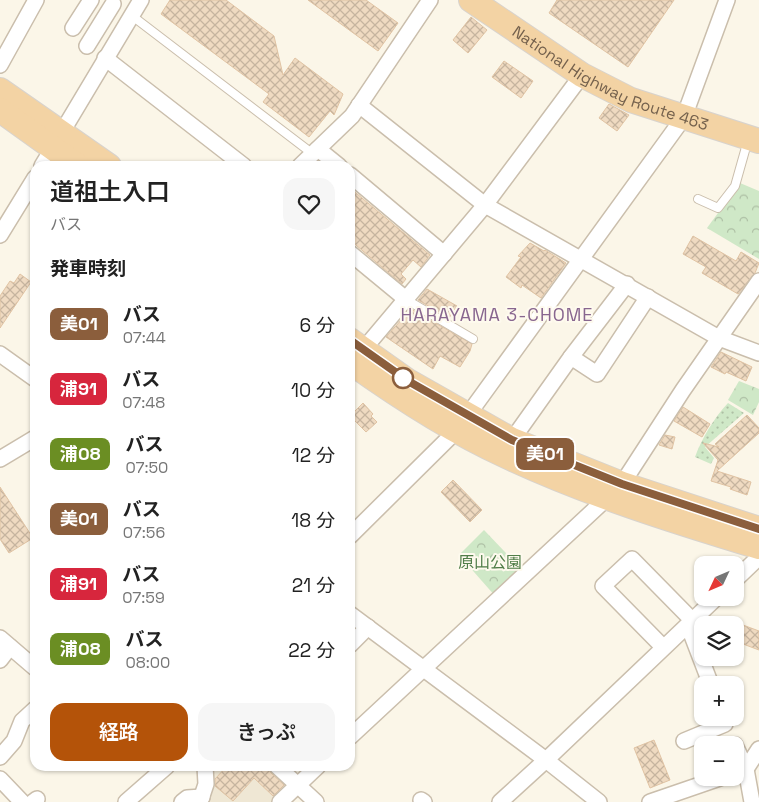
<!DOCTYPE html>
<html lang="ja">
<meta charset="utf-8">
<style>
:root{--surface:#fff;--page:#f6f6f6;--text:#222;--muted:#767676;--accent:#b45309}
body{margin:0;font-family:"Space Grotesk","Noto Sans JP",sans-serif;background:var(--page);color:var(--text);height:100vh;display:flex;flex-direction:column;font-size:19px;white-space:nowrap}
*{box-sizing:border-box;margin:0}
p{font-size:16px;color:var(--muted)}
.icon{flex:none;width:28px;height:28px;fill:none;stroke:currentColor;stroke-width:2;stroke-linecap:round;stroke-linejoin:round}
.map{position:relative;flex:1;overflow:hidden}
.panel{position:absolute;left:30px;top:161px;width:325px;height:610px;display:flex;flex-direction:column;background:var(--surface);border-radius:15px;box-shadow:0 1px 4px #0004}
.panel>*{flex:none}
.badge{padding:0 10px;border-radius:8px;font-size:18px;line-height:32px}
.needle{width:32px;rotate:226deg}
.tools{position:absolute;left:694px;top:556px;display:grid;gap:10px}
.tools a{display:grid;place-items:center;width:50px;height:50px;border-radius:10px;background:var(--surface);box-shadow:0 1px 4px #0004;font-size:25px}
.map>.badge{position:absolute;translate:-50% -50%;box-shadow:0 0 0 2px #fff}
h2{padding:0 20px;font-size:19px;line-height:45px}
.round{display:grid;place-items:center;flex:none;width:52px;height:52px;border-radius:15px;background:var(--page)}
.overview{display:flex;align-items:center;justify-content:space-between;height:85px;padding:0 20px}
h1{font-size:24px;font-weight:600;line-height:38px}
.cta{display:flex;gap:10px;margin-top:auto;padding:10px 20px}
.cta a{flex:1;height:58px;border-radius:15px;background:var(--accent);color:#fff;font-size:20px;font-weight:600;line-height:58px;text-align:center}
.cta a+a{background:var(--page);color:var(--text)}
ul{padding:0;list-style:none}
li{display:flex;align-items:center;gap:15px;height:65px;padding:0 20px}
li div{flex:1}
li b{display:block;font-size:19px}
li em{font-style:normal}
li .badge{min-width:55px;font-weight:700;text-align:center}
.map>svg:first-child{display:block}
.residential{fill:#efe7d4}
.forest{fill:url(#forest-crowns)}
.garden{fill:url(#garden-dots)}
.building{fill:url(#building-cross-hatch);stroke:#e0c3a3}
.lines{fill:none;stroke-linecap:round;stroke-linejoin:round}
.service-casing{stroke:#cabeac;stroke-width:10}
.minor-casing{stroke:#cabeac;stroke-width:18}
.trunk-casing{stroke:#d8d3cd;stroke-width:26}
.service{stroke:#fff;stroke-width:8}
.minor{stroke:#fff;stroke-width:15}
.trunk{stroke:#f3d3a4;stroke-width:24}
.line-casing{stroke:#fff;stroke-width:11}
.line{stroke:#8b5e3c;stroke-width:8}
.stop-dot{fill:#fff;stroke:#8b5e3c;stroke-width:2.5}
.labels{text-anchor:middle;stroke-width:4;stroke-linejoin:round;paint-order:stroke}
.street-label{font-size:16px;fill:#74614d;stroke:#fefaee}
.park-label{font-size:16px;fill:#517e49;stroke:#fefaee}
.neighbourhood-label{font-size:18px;letter-spacing:1px;fill:#88668f;stroke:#fefaee}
</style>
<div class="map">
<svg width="759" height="802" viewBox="0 0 759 802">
<defs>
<pattern id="forest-crowns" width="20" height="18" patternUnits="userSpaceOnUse" patternTransform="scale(1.25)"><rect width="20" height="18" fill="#cfe8c7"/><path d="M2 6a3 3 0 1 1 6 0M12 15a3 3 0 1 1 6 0" fill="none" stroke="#adbfa4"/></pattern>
<pattern id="garden-dots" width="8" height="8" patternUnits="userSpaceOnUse" patternTransform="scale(1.25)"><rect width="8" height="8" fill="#cfe8c7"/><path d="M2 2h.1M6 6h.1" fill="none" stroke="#adbfa4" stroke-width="1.8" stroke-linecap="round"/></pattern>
<pattern id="building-cross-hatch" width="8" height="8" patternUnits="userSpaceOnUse" patternTransform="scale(1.25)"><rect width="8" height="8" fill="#efdac1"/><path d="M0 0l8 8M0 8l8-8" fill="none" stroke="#c6b49f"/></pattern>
</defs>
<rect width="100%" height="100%" fill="#fbf6e8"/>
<!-- residential -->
<polygon class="residential" points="218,766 269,766 288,783 289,788 274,802 204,802 212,773"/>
<!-- forest -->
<g class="forest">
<polygon points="740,183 759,191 759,259 707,228"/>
<polygon points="739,381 759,389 759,402 753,415 728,400"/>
<polygon points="484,530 523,571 496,597 459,555"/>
</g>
<!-- garden -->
<path class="garden" d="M 728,403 L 744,413 L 705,447 L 714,458 L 711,464 L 695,457 C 702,438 714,418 728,403 Z"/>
<!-- building -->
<g class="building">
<polygon points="170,0 226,0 274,36 283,75 295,58 343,94 334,115 330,111 309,137 263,102 269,94 161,14"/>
<polygon points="308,0 366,0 398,23 378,51"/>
<polygon points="557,0 674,0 628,67 549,13"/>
<polygon points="471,17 487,30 468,53 453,40"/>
<polygon points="504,61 533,81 521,98 492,77"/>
<polygon points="609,104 629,115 617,131 599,118"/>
<polygon points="350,188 430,255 421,267 413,260 401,274 406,279 402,284 350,240"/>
<polygon points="693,236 736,261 741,252 759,263 755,273 738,294 702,273 706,267 683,254"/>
<polygon points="530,243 544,251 545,250 566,263 541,298 522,285 521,288 506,277 521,257 518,256"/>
<polygon points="20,274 31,282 0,328 0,296 10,281 14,283"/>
<polygon points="427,289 457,306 449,318 418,300"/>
<polygon points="411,309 472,344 470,351 460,367 440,356 433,369 386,337"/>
<polygon points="721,352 752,367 746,381 726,372 725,374 711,367"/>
<polygon points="363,403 373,414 371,416 377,422 366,432 350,416"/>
<polygon points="683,407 710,424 702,437 674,421"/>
<polygon points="747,415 759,428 759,433 717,471 751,482 747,495 730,489 731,487 711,481 718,460 703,443 719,447 715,444"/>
<polygon points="665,435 675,437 672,449 659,445"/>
<polygon points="453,480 482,510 470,522 441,492"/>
<polygon points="0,487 33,538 9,553 0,539"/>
<polygon points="735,622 759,631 759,650 735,641"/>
<polygon points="654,740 670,780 650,788 634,748"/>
<polygon points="227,766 267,766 271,773 284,785 273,796 254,778 233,801 215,786 215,779"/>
</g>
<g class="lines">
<!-- service casing -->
<g class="service-casing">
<g id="service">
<polyline points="131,15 313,154"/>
<polyline points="698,199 718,208 735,186 748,140"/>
<polyline points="407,300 473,339"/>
</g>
</g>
<!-- minor casing -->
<g class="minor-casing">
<g id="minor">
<polyline points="73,28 91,0"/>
<polyline points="87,46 113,4"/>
<polyline points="105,58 244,166"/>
<polyline points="0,65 36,0"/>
<polyline points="359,105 485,205 719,338 759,353"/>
<polyline points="62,132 141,0"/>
<polyline points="318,149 339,166"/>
<polyline points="42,166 53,148"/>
<polyline points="300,166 352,116 430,0"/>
<polyline points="350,175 444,254"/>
<polyline points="0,235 35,178"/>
<polyline points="350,253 407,300"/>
<polyline points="363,350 485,205 582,75"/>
<polyline points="0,354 35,379"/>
<polyline points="571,357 597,374 648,297"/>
<polyline points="512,440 571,357 627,284"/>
<polyline points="0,459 35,438"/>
<polyline points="622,484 683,390 759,281"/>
<polyline points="350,536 457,430 684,117 727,0"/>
<polyline points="735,580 759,557"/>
<polyline points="350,614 546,760 599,802"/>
<polyline points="688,625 711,685"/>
<polyline points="0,638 35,668"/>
<polyline points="350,645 368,627"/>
<polyline points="663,647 603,586 632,559 692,620"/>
<polyline points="0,660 10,647"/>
<polyline points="350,737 607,498"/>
<polyline points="684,741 725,724"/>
<polyline points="735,745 746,769 752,802"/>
<polyline points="0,757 14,741 22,721 35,709"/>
<polyline points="277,766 316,802"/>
<polyline points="735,772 746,769 759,749"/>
<polyline points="0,779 22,802"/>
<polyline points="421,800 424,802"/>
<polyline points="33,802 37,799"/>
<polyline points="126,802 167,766"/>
<polyline points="182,802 187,798 202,797"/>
<polyline points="200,802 206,784 205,766"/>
<polyline points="280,802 318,766"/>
<polyline points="500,802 546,760 716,598"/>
<polyline points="650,802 720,778"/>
</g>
</g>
<!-- trunk casing -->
<g class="trunk-casing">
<g id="trunk">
<path id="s1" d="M 471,0 L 582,75 L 631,100 L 759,141"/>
<polyline points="0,90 109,166"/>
<polyline points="0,110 78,166"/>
<polyline points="350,340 408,381 512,440 622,484 759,529"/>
<path d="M 350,362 C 399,397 451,431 506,456 C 587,494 673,521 759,547"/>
</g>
</g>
<!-- service -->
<use href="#service" class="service"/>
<!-- minor -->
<use href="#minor" class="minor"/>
<!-- trunk -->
<use href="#trunk" class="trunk"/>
</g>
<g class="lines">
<!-- line casing -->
<g class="line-casing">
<polyline id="line" points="350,340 408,381 512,440 622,484 759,529"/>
</g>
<!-- line -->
<use href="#line" class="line"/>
</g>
<!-- markers -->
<circle class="stop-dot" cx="403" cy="378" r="10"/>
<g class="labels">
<!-- street labels -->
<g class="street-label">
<text dy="6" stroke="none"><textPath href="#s1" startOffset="161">National Highway Route 463</textPath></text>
</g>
<!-- park labels -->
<g class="park-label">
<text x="490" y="568">原山公園</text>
</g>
<!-- neighbourhood labels -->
<g class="neighbourhood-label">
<text x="497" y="321">HARAYAMA 3-CHOME</text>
</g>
</g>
</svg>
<div class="tools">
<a><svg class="needle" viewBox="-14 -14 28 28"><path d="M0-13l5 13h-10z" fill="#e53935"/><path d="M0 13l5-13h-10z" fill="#767676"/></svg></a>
<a><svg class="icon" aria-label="layers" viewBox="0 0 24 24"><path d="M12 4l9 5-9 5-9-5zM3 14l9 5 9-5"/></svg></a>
<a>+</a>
<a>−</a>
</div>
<b class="badge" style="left:545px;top:454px;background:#8b5e3c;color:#fff">美01</b>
<section class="panel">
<div class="overview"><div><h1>道祖土入口</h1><p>バス</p></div><a class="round"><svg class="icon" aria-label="heart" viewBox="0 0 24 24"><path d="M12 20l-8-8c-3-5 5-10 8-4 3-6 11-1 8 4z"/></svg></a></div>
<h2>発車時刻</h2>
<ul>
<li><span class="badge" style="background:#8b5e3c;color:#fff">美01</span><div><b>バス</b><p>07:44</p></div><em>6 分</em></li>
<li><span class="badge" style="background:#d7263d;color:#fff">浦91</span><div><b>バス</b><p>07:48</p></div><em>10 分</em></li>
<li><span class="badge" style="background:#6b8e23;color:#fff">浦08</span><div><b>バス</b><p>07:50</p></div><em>12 分</em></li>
<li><span class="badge" style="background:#8b5e3c;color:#fff">美01</span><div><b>バス</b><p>07:56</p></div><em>18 分</em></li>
<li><span class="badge" style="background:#d7263d;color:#fff">浦91</span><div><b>バス</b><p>07:59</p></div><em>21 分</em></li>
<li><span class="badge" style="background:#6b8e23;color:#fff">浦08</span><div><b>バス</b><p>08:00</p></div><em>22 分</em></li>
</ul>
<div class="cta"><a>経路</a><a>きっぷ</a></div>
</section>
</div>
